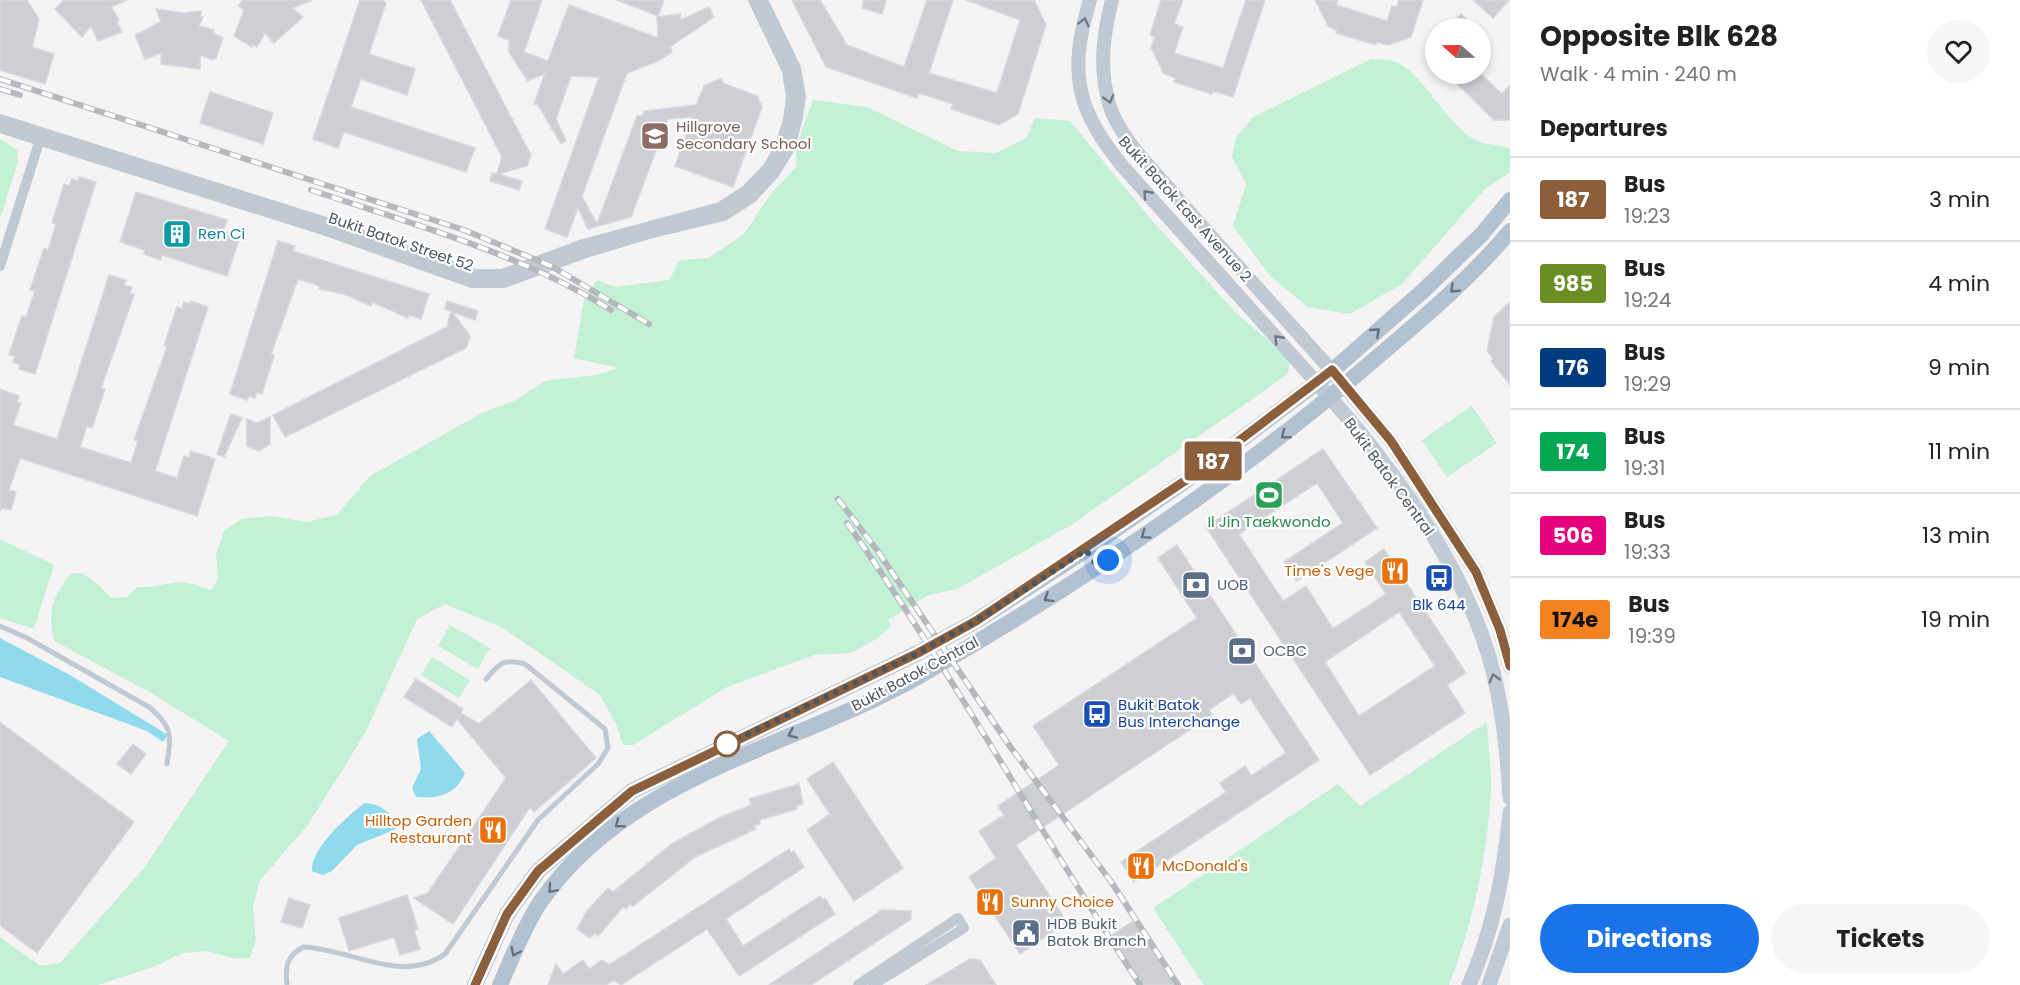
<!DOCTYPE html>
<meta charset="utf-8">
<style>
:root{--surface:#fff;--page:#f6f6f6;--text:#222;--muted:#767676;--line:#e0e0e0;--accent:#1a73e8}
body{margin:0;font-family:Poppins,sans-serif;background:var(--page);color:var(--text);height:100vh;display:flex;flex-direction:column;font-size:22px;white-space:nowrap}
*{box-sizing:border-box;margin:0}
p{font-size:20px;color:var(--muted)}
.icon{flex:none;width:33px;height:33px;fill:none;stroke:currentColor;stroke-width:2;stroke-linecap:round;stroke-linejoin:round}
.map{position:relative;flex:1;overflow:hidden}
.sheet{display:flex;flex-direction:column;background:var(--surface);width:510px}
.sheet>*{flex:none}
.badge{padding:0 12px;border-radius:4px;font-size:21px;line-height:39px}
.needle{width:39px;rotate:290deg}
.buttons{position:absolute;left:1425px;top:18px;display:grid;gap:12px}
.buttons a{display:grid;place-items:center;width:66px;height:66px;border-radius:50%;background:var(--surface);box-shadow:0 3px 9px #0003;font-size:30px}
.you{position:absolute;width:30px;height:30px;margin:-15px;border:4px solid #fff;border-radius:50%;background:#1a73e8;box-shadow:0 0 0 9px #1a73e833}
.map>.badge{position:absolute;translate:-50% -50%;box-shadow:0 0 0 3px #fff}
h2{padding:0 30px;font-size:22px;line-height:54px}
.round{display:grid;place-items:center;flex:none;width:63px;height:63px;border-radius:32px;background:var(--page)}
.head{display:flex;align-items:center;justify-content:space-between;height:102px;padding:0 30px}
h1{font-size:28px;font-weight:700;line-height:45px}
.action{display:flex;gap:12px;margin-top:auto;padding:12px 30px}
.action a{flex:1;height:69px;border-radius:36px;background:var(--accent);color:#fff;font-size:24px;font-weight:700;line-height:69px;text-align:center}
.action a+a{background:var(--page);color:var(--text)}
ul{padding:0;list-style:none}
li{display:flex;align-items:center;gap:18px;height:84px;padding:0 30px;border-top:2px solid var(--line)}
li div{flex:1}
li b{display:block;font-size:22px}
li em{font-style:normal}
li .badge{min-width:66px;font-weight:700;text-align:center}
main{display:flex;flex:1;min-height:0}
.map>svg:first-child{display:block}
.green{fill:#c3f1d5}
.water{fill:#90daee}
.building{fill:#cdcfd5;stroke:#d7d9de;stroke-width:1.5;fill-rule:evenodd}
.lines{fill:none;stroke-linecap:round;stroke-linejoin:round}
.service{stroke:#c1cad2;stroke-width:5}
.minor{stroke:#c1cad2;stroke-width:10}
.tertiary{stroke:#c1cad2;stroke-width:14}
.secondary{stroke:#c1cbd6;stroke-width:15}
.primary{stroke:#b3c2d1;stroke-width:16}
.rail-casing{stroke:#b5b8bd;stroke-width:6}
.rail{stroke:#fff;stroke-width:4;stroke-dasharray:11;stroke-linecap:butt}
.oneway{stroke:#6e7983}
.oneway2{stroke:#64717d}
.oneway3{stroke:#6e7984}
.line-casing{stroke:#fff;stroke-width:14}
.line{stroke:#8b5e3c;stroke-width:9}
.walk{stroke:#4a5661;stroke-width:6;stroke-dasharray:0 10.8}
.stop-dot{fill:#fff;stroke:#8b5e3c;stroke-width:3}
.labels{text-anchor:middle;stroke-width:4.5;stroke-linejoin:round;paint-order:stroke}
.education-label{font-size:15px;fill:#785e54;stroke:#fff;text-anchor:start}
.street-label{font-size:15px;fill:#4a5661;stroke:#fff}
.culture-label{font-size:15px;fill:#0d838f;stroke:#fff;text-anchor:start}
.leisure-label{font-size:15px;fill:#27864d;stroke:#fff}
.food-label{font-size:15px;fill:#c56008;stroke:#fff;text-anchor:end}
.service-label{font-size:15px;fill:#4e5e75;stroke:#fff;text-anchor:start}
.transit-label{font-size:15px;fill:#164399;stroke:#fff}
</style>
<main>
<div class="map">
<svg width="1510" height="985" viewBox="0 0 1510 985">
<rect width="100%" height="100%" fill="#f5f3f3"/>
<!-- green -->
<g class="green">
<path d="M 1371,59 C 1379,60 1391,59 1398,63 C 1424,76 1445,122 1474,139 C 1485,146 1499,143 1510,149 L 1510,172 L 1484,190 L 1402,284 L 1350,314 L 1308,307 L 1271,277 L 1233,226 L 1246,184 L 1232,157 L 1236,138 L 1253,117 Z"/>
<path d="M 813,100 L 867,107 L 958,151 L 996,153 L 1026,138 L 1035,118 L 1070,121 L 1150,218 L 1236,313 L 1290,359 L 1288,374 L 1071,525 L 957,589 L 929,595 L 888,620 L 891,626 L 878,638 L 851,653 L 814,655 L 727,687 L 633,745 L 623,745 L 617,726 L 600,695 L 503,628 L 445,604 L 417,619 L 366,731 L 345,766 L 307,826 L 260,880 L 253,907 L 256,940 L 250,958 L 236,959 L 207,951 L 183,953 L 153,967 L 98,985 L 0,985 L 0,937 L 41,966 L 60,963 L 145,867 L 229,741 L 151,693 L 54,641 C 47,611 52,599 70,574 L 82,573 L 100,586 L 111,598 L 127,597 L 137,587 C 150,588 159,585 172,583 C 185,580 199,586 211,590 L 218,579 L 216,554 L 224,531 L 242,519 L 270,516 L 307,522 L 337,515 L 370,476 L 482,413 L 514,401 L 545,381 L 596,375 L 618,368 L 574,358 L 584,300 L 597,280 L 615,287 L 669,280 L 680,260 L 708,258 L 744,234 L 770,195 L 796,167 L 797,144 Z"/>
<polygon points="0,139 17,150 18,162 0,219"/>
<polygon points="1472,406 1497,443 1447,477 1422,440"/>
<polygon points="0,539 54,565 34,629 0,618"/>
<polygon points="450,625 490,648 478,669 438,646"/>
<polygon points="432,657 470,680 459,698 421,675"/>
<path d="M 1487,722 C 1488,745 1492,769 1491,791 C 1487,858 1473,923 1449,985 L 1204,985 L 1153,908 L 1338,784 L 1360,806 Z"/>
</g>
<!-- water -->
<g class="water">
<polygon points="0,638 70,675 168,735 163,742 147,731 0,677"/>
<path d="M 429,731 L 465,773 C 456,795 438,799 416,797 L 412,788 L 421,769 L 417,739 Z"/>
<path d="M 365,803 C 379,804 389,811 398,823 L 394,830 L 357,845 L 332,871 L 323,875 L 312,871 C 310,849 348,815 365,803 Z"/>
</g>
<!-- building -->
<g class="building">
<polygon points="0,0 27,0 39,19 32,47 54,54 45,84 0,70"/>
<polygon points="64,0 127,0 111,7 119,20 117,22 122,32 98,41 91,26 82,37 55,9"/>
<polygon points="243,0 311,0 311,1 292,8 303,17 274,43 265,33 257,47 253,44 252,47 234,36 244,10 238,6"/>
<polygon points="360,0 382,0 386,3 369,54 415,69 407,95 361,79 351,107 475,148 466,172 344,132 338,148 313,139"/>
<polygon points="421,0 450,0 524,142 531,155 527,166 498,174 522,181 519,190 490,181 492,173 497,174 502,157"/>
<polygon points="511,0 542,0 524,52 548,61 569,5 658,38 657,17 680,14 681,20 709,7 714,17 670,47 672,52 658,61 627,73 582,196 597,224 637,116 642,116 645,111 696,105 704,86 721,78 723,83 757,96 762,107 733,187 675,166 692,117 668,119 631,217 588,229 578,208 567,237 545,229 599,77 571,76 556,119 566,141 561,144 538,105 534,104 545,73 528,81 509,52 509,40 498,36"/>
<polygon points="617,0 664,0 658,16"/>
<polygon points="792,0 820,0 847,45 904,67 927,0 953,0 929,73 997,93 1020,20 966,0 1034,0 1046,25 1018,114 999,125 951,109 953,104 922,94 918,94 917,98 826,67"/>
<polygon points="864,0 886,0 882,14 862,8"/>
<polygon points="1161,0 1183,0 1174,24 1183,27 1174,53 1223,68 1246,0 1265,0 1233,97 1213,91 1212,94 1174,82 1176,78 1164,74 1151,47 1155,37 1150,35"/>
<polygon points="1315,0 1338,0 1336,5 1387,21 1392,6 1397,7 1399,0 1423,0 1411,37 1388,45 1376,42 1376,45 1336,33 1337,30 1329,27"/>
<polygon points="1473,0 1509,0 1493,18"/>
<polygon points="156,9 183,13 201,11 200,16 203,17 199,26 214,30 213,33 223,38 216,58 212,60 200,55 200,69 161,64 161,53 145,59 135,35 161,22"/>
<polygon points="1461,14 1476,28 1446,28"/>
<polygon points="1447,74 1481,74 1502,94 1510,85 1510,120 1494,120"/>
<polygon points="210,92 273,113 263,144 200,123"/>
<polygon points="79,177 96,182 35,374 19,369 20,365 13,362 15,356 9,355 22,316 26,317 35,291 30,290 44,248 48,250 56,224 52,223 64,184 69,186 72,179 78,181"/>
<polygon points="136,192 227,220 223,231 240,237 227,276 162,255 160,260 144,254 145,250 120,242"/>
<polygon points="278,241 295,246 293,251 429,294 421,319 409,315 408,318 372,302 371,306 344,294 319,289 320,286 298,279 271,354 274,355 262,394 257,392 255,398 249,396 247,400 230,394"/>
<polygon points="109,275 126,280 124,285 132,287 130,293 134,295 101,388 105,389 92,428 87,426 80,447 131,463 138,441 134,440 167,347 164,346 177,307 182,309 184,302 190,304 191,301 208,307 155,471 177,478 184,456 189,458 191,451 215,459 197,516 20,458 9,490 16,492 11,510 3,508 0,511 0,389 19,396 17,402 21,403 13,425 57,439"/>
<polygon points="447,301 478,311 475,320 452,312 470,336 466,348 285,437 273,415 447,327 451,311 445,309"/>
<polygon points="1510,302 1510,385 1491,361 1493,358 1487,351 1494,317"/>
<polygon points="231,414 242,418 224,457 217,454"/>
<polygon points="270,417 270,444 259,451 247,446 247,419 257,423"/>
<path d="M 1323,449 L 1377,528 L 1297,581 L 1284,562 L 1343,523 L 1317,483 L 1239,534 L 1283,601 L 1306,586 L 1333,629 L 1386,594 L 1365,562 L 1384,549 L 1466,673 L 1447,685 L 1465,713 L 1370,775 L 1206,527 ZM 1399,612 L 1435,666 L 1359,716 L 1325,662 Z"/>
<polygon points="1177,545 1319,760 1134,882 1121,862 1226,792 1220,783 1245,766 1251,776 1286,753 1250,698 1241,704 1234,693 1209,710 1212,715 1016,845 1067,922 1020,954 969,877 996,858 979,831 1004,815 998,806 1059,765 1033,726 1197,618 1158,558"/>
<polygon points="416,679 463,709 461,713 479,724 531,680 596,758 534,812 530,807 453,924 414,898 428,893 506,778 457,719 452,727 404,697"/>
<polygon points="0,722 134,822 37,953 0,925"/>
<polygon points="133,744 146,754 131,774 117,764"/>
<polygon points="833,762 903,868 854,901 807,830 830,814 807,779"/>
<polygon points="799,784 803,804 796,806 797,809 760,820 760,824 754,826 756,829 695,857 633,906 630,904 626,909 623,907 598,936 595,933 590,938 577,929 587,911 608,888 613,892 673,843 719,818 751,805 749,799"/>
<polygon points="789,849 791,853 794,851 804,867 726,919 743,946 820,896 823,900 825,898 835,914 739,976 707,929 621,985 614,980 606,985 548,985 556,964 563,974 583,960 589,969 602,960 609,965"/>
<polygon points="407,895 418,929 414,930 420,949 400,955 394,937 349,951 339,918"/>
<polygon points="289,898 310,905 302,928 281,922"/>
<polygon points="882,910 911,911 911,919 811,985 769,985"/>
<polygon points="1136,919 1179,985 1139,985 1108,938"/>
<polygon points="970,959 980,960 996,985 926,985"/>
</g>
<g class="lines">
<!-- service -->
<g class="service">
<path d="M 0,626 L 27,638 L 149,707 C 173,727 171,735 167,764"/>
<path d="M 287,985 C 285,967 286,957 303,947 C 352,949 402,985 445,954 L 538,820 L 598,764 L 608,748 L 605,729 L 525,664 C 503,658 500,663 486,679"/>
</g>
<!-- minor -->
<g class="minor">
<polyline points="0,119 329,223 474,274 502,274 583,244 720,207 746,190 768,167 780,146 788,120 791,97 787,71 753,0"/>
<polyline points="0,128 326,231 472,283 504,283 586,253 649,234 724,216 752,198 775,173 789,150 797,122 801,97 796,68 763,0"/>
<polyline points="0,266 41,136"/>
<polyline points="858,985 958,918 964,928 873,985"/>
</g>
<!-- tertiary -->
<g class="tertiary">
<path d="M 1090,0 C 1068,73 1076,110 1124,168 L 1317,383"/>
<path d="M 1112,0 C 1103,35 1099,68 1109,104 C 1120,140 1155,171 1179,200 C 1229,257 1281,314 1332,371"/>
</g>
<!-- secondary -->
<g class="secondary">
<polyline points="1332,371 1391,441 1476,572 1500,630 1510,666"/>
<path d="M 1317,383 C 1392,465 1478,582 1498,694 C 1505,728 1508,763 1510,798"/>
<path d="M 1469,985 C 1494,928 1504,873 1510,812"/>
<polyline points="1489,985 1510,925"/>
</g>
<!-- primary -->
<g class="primary">
<polyline points="475,985 507,914 538,871 632,791 918,653 976,621 1086,550 1198,472 1332,371 1424,290 1482,234 1510,200"/>
<path d="M 500,985 C 512,958 523,929 539,904 C 628,774 793,748 921,675 C 1081,583 1235,480 1375,359 C 1422,319 1470,279 1510,231"/>
</g>
<!-- rail casing -->
<g class="rail-casing">
<g id="rail">
<polyline points="0,79 464,230 551,266 649,324"/>
<polyline points="0,89 20,95"/>
<path d="M 311,190 C 412,224 520,253 611,310"/>
<polyline points="838,499 877,550 1009,745 1112,883 1178,985"/>
<path d="M 847,523 C 952,672 1040,833 1140,985"/>
</g>
</g>
<!-- rail -->
<use href="#rail" class="rail"/>
</g>
<!-- one-way arrows -->
<defs><path id="oneway-chevron" d="M-2-3.5L2.5 0L-2 3.5" fill="none" stroke-width="1.6" stroke-linecap="round" stroke-linejoin="round" transform="scale(1.5)"/></defs>
<g class="oneway">
<use href="#oneway-chevron" transform="translate(1084 22) rotate(-76)"/>
<use href="#oneway-chevron" transform="translate(1109 99) rotate(75)"/>
<use href="#oneway-chevron" transform="translate(1147 194) rotate(-132)"/>
<use href="#oneway-chevron" transform="translate(1278 339) rotate(-132)"/>
</g>
<g class="oneway2">
<use href="#oneway-chevron" transform="translate(1454 289) rotate(137)"/>
<use href="#oneway-chevron" transform="translate(1376 332) rotate(-41)"/>
<use href="#oneway-chevron" transform="translate(1285 435) rotate(142)"/>
<use href="#oneway-chevron" transform="translate(1145 535) rotate(145)"/>
<use href="#oneway-chevron" transform="translate(1048 598) rotate(148)"/>
<use href="#oneway-chevron" transform="translate(792 734) rotate(157)"/>
<use href="#oneway-chevron" transform="translate(619 824) rotate(142)"/>
<use href="#oneway-chevron" transform="translate(552 889) rotate(131)"/>
<use href="#oneway-chevron" transform="translate(515 952) rotate(115)"/>
</g>
<use class="oneway3" href="#oneway-chevron" transform="translate(1494 678) rotate(-106)"/>
<g class="lines">
<!-- line casing -->
<g class="line-casing">
<polyline id="line" points="475,985 507,914 538,871 632,791 918,653 976,621 1198,472 1332,370 1391,441 1476,572 1500,630 1510,666"/>
</g>
<!-- line -->
<use href="#line" class="line"/>
<!-- walk -->
<polyline class="walk" points="727,744 723,746 918,653 976,621 1086,550 1098,567 1108,560"/>
</g>
<!-- icons -->
<defs>
<g id="school-square" transform="scale(1.5)"><rect x="-9" y="-9" width="18" height="18" rx="4" fill="#8d6e63" stroke="#fff"/><path d="M0-5L7-2L0 1L-7-2ZM-4 1L0 2.5L4 1V4Q0 6-4 4Z" fill="#fff"/></g>
<g id="building-square" transform="scale(1.5)"><rect x="-9" y="-9" width="18" height="18" rx="4" fill="#0f9aa8" stroke="#fff"/><path d="M-4-6H4V6H1V3H-1V6H-4ZM-2.5-4.3h1.7v1.8h-1.7ZM.8-4.3h1.7v1.8H.8ZM-2.5-1h1.7V.8h-1.7ZM.8-1h1.7V.8H.8Z" fill="#fff"/></g>
<g id="stadium-square" transform="scale(1.5)"><rect x="-9" y="-9" width="18" height="18" rx="4" fill="#2e9e5b" stroke="#fff"/><path d="M0-5a6.5 5 0 1 0 0 10a6.5 5 0 1 0 0-10ZM-3.5-1.8h7v3.6h-7Z" fill="#fff"/></g>
<g id="restaurant-square" transform="scale(1.5)"><rect x="-9" y="-9" width="18" height="18" rx="4" fill="#e8710a" stroke="#fff"/><path d="M-5-6h1v4h1v-4h1v4h1v-4h1v5L-1.5 .5V6h-2V.5L-5-1ZM5-6V6H3V1.5H1.5Q1.5-4 5-6Z" fill="#fff"/></g>
<g id="bus-square" transform="scale(1.5)"><rect x="-9" y="-9" width="18" height="18" rx="4" fill="#1a4fb4" stroke="#fff"/><path d="M-5-6H5V4H4V6H2V4H-2V6H-4V4H-5ZM-3.5-4V0h7V-4ZM-3.5 1.2v1.5H-2V1.2ZM2 1.2v1.5H3.5V1.2Z" fill="#fff"/></g>
<g id="bank-square" transform="scale(1.5)"><rect x="-9" y="-9" width="18" height="18" rx="4" fill="#5c6f8a" stroke="#fff"/><path d="M-6-4H6V4H-6ZM0-2.3a2.3 2.3 0 1 0 0 4.6a2.3 2.3 0 1 0 0-4.6Z" fill="#fff"/></g>
<g id="civic-square" transform="scale(1.5)"><rect x="-9" y="-9" width="18" height="18" rx="4" fill="#5c6f8a" stroke="#fff"/><path d="M-.6-6.5H3V-4.5H.6V-3L4-1V1h2V6H-6V1h2V-1L-.6-3ZM-1.2 2.5V6h2.4V2.5Z" fill="#fff"/></g>
</defs>
<g fill-rule="evenodd">
<use href="#school-square" x="655" y="136"/>
<use href="#building-square" x="177" y="234"/>
<use href="#stadium-square" x="1269" y="495"/>
<use href="#restaurant-square" x="1395" y="571"/>
<use href="#bus-square" x="1439" y="578"/>
<use href="#bank-square" x="1196" y="585"/>
<use href="#bank-square" x="1242" y="651"/>
<use href="#bus-square" x="1097" y="714"/>
<use href="#restaurant-square" x="493" y="830"/>
<use href="#restaurant-square" x="1141" y="866"/>
<use href="#restaurant-square" x="990" y="902"/>
<use href="#civic-square" x="1026" y="933"/>
</g>
<!-- markers -->
<circle class="stop-dot" cx="727" cy="744" r="12"/>
<g class="labels">
<!-- education labels -->
<g class="education-label">
<text x="676" y="132">Hillgrove<tspan x="676" dy="17">Secondary School</tspan></text>
</g>
<!-- street labels -->
<g class="street-label">
<text transform="translate(1185 209) rotate(48)" y="5">Bukit Batok East Avenue 2</text>
<text transform="translate(401 242) rotate(19)" y="5">Bukit Batok Street 52</text>
<text transform="translate(1389 477) rotate(54)" y="5">Bukit Batok Central</text>
<text transform="translate(915 674) rotate(-28)" y="5">Bukit Batok Central</text>
</g>
<!-- culture labels -->
<g class="culture-label">
<text x="198" y="239">Ren Ci</text>
</g>
<!-- leisure labels -->
<g class="leisure-label">
<text x="1269" y="527">Il Jin Taekwondo</text>
</g>
<!-- food labels -->
<g class="food-label">
<text x="1374" y="576">Time's Vege</text>
<text x="472" y="826">Hilltop Garden<tspan x="472" dy="17">Restaurant</tspan></text>
<text x="1162" y="871" text-anchor="start">McDonald's</text>
<text x="1011" y="907" text-anchor="start">Sunny Choice</text>
</g>
<!-- service labels -->
<g class="service-label">
<text x="1217" y="590">UOB</text>
<text x="1263" y="656">OCBC</text>
<text x="1047" y="929">HDB Bukit<tspan x="1047" dy="17">Batok Branch</tspan></text>
</g>
<!-- transit labels -->
<g class="transit-label">
<text x="1439" y="610">Blk 644</text>
<text x="1118" y="710" text-anchor="start">Bukit Batok<tspan x="1118" dy="17">Bus Interchange</tspan></text>
</g>
</g>
</svg>
<div class="buttons">
<a><svg class="needle" viewBox="-14 -14 28 28"><path d="M0-13l5 13h-10z" fill="#e53935"/><path d="M0 13l5-13h-10z" fill="#767676"/></svg></a>
</div>
<div class="you" style="left:1108px;top:560px"></div>
<b class="badge" style="left:1213px;top:461px;background:#8b5e3c;color:#fff">187</b>
</div>
<section class="sheet">
<div class="head"><div><h1>Opposite Blk 628</h1><p>Walk · 4 min · 240 m</p></div><a class="round"><svg class="icon" aria-label="heart" viewBox="0 0 24 24"><path d="M12 20l-8-8c-3-5 5-10 8-4 3-6 11-1 8 4z"/></svg></a></div>
<h2>Departures</h2>
<ul>
<li><span class="badge" style="background:#8b5e3c;color:#fff">187</span><div><b>Bus</b><p>19:23</p></div><em>3 min</em></li>
<li><span class="badge" style="background:#6b8e23;color:#fff">985</span><div><b>Bus</b><p>19:24</p></div><em>4 min</em></li>
<li><span class="badge" style="background:#003b80;color:#fff">176</span><div><b>Bus</b><p>19:29</p></div><em>9 min</em></li>
<li><span class="badge" style="background:#00a651;color:#fff">174</span><div><b>Bus</b><p>19:31</p></div><em>11 min</em></li>
<li><span class="badge" style="background:#e6007e;color:#fff">506</span><div><b>Bus</b><p>19:33</p></div><em>13 min</em></li>
<li><span class="badge" style="background:#f58220;color:#111">174e</span><div><b>Bus</b><p>19:39</p></div><em>19 min</em></li>
</ul>
<div class="action"><a>Directions</a><a>Tickets</a></div>
</section>
</main>
